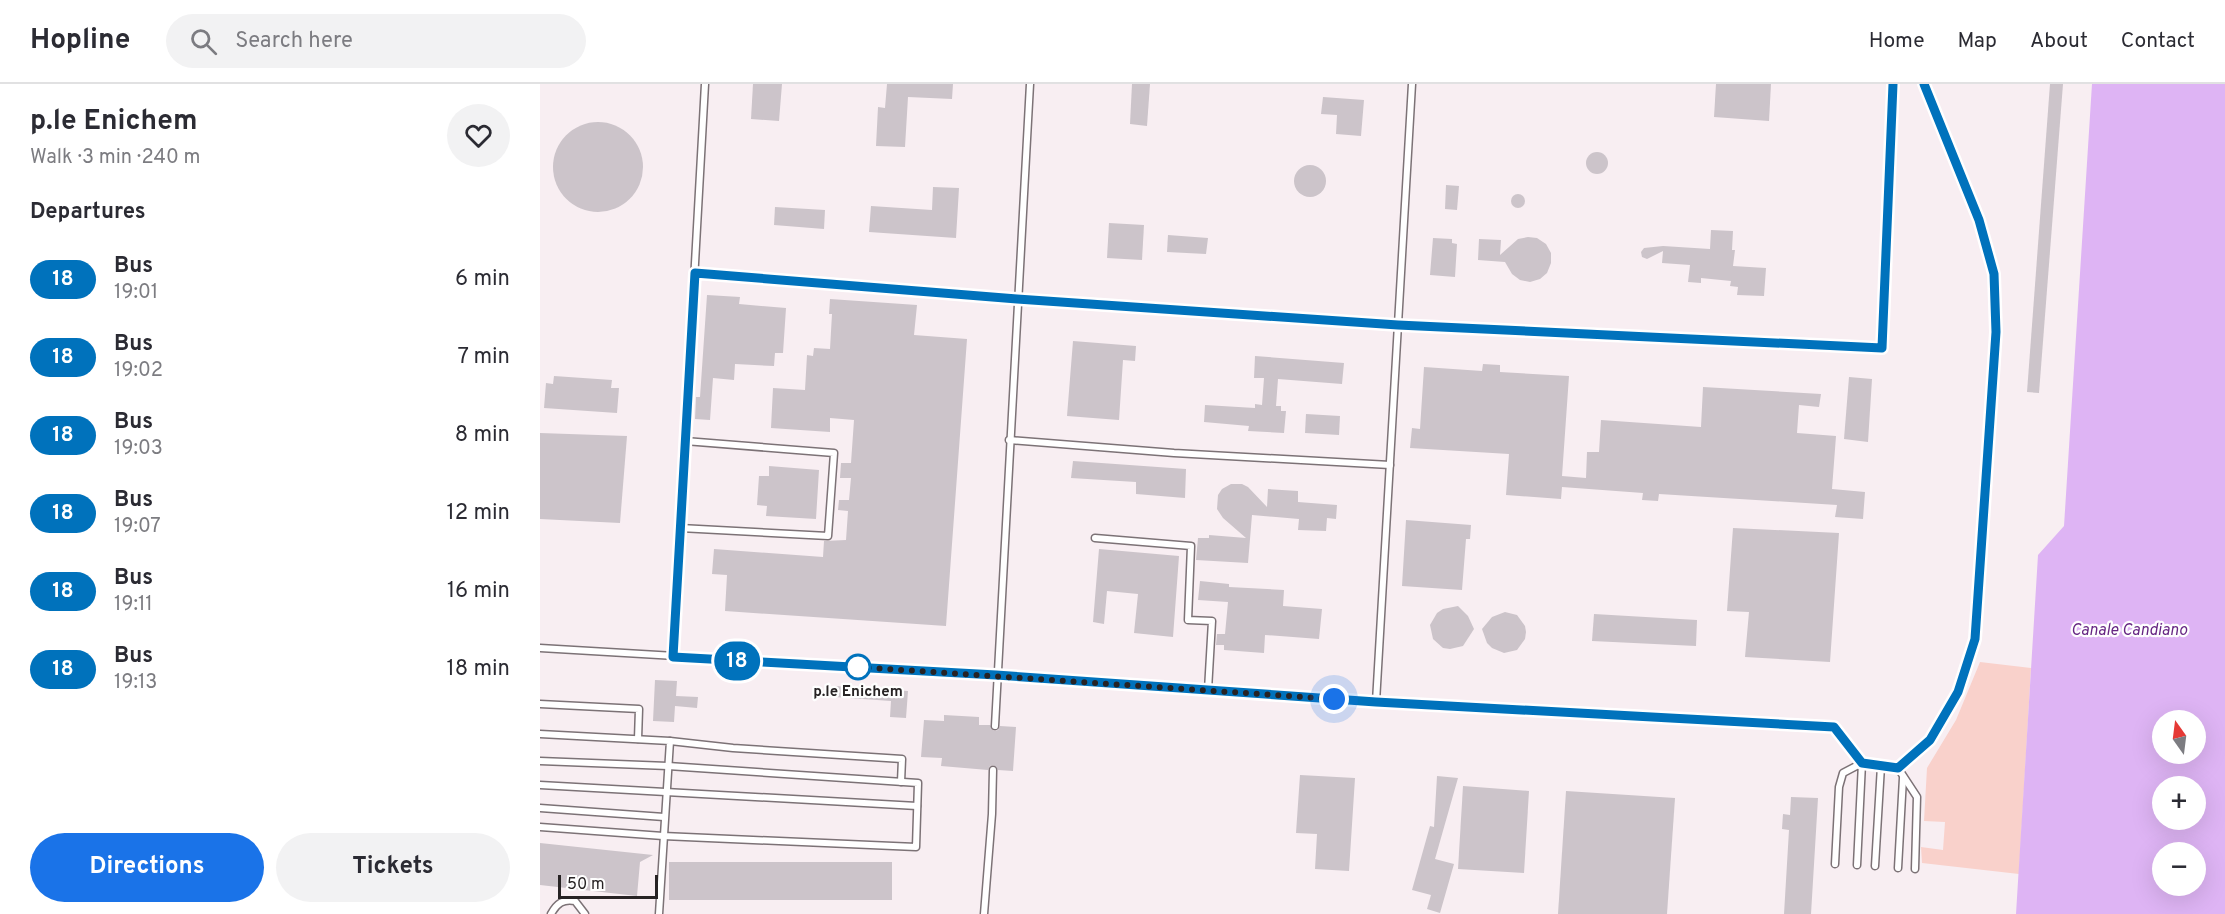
<!DOCTYPE html>
<meta charset="utf-8">
<style>
:root{--surface:#fff;--page:#f2f2f3;--text:#2b2b33;--muted:#7c7c81;--line:#e1e1e2;--accent:#1a73e8}
body{margin:0;font-family:Overpass,sans-serif;background:var(--page);color:var(--text);height:100vh;display:flex;flex-direction:column;font-size:22px;white-space:nowrap}
*{box-sizing:border-box;margin:0}
p{font-size:20px;color:var(--muted)}
.icon{flex:none;width:33px;height:33px;fill:none;stroke:currentColor;stroke-width:2;stroke-linecap:round;stroke-linejoin:round}
.map{position:relative;flex:1;overflow:hidden}
.side{display:flex;flex-direction:column;background:var(--surface);width:540px}
.side>*{flex:none}
.badge{padding:0 12px;border-radius:20px;font-size:21px;line-height:39px}
.needle{width:39px;rotate:346deg}
.fabs{position:absolute;left:1612px;top:626px;display:grid;gap:12px}
.fabs a{display:grid;place-items:center;width:54px;height:54px;border-radius:50%;background:var(--surface);box-shadow:0 6px 24px #0002;font-size:30px}
.scale{position:absolute;left:18px;bottom:15px;width:100px;box-sizing:border-box;padding-left:6px;border:3px solid #272324;border-top:0;font-size:16px;line-height:21px;white-space:nowrap;color:#272324;-webkit-text-stroke:4px #fefefe;paint-order:stroke}
.you{position:absolute;width:30px;height:30px;margin:-15px;border:4px solid #fff;border-radius:50%;background:#1a73e8;box-shadow:0 0 0 9px #1a73e833}
.map>.badge{position:absolute;translate:-50% -50%;box-shadow:0 0 0 3px #fff}
h2{padding:0 30px;font-size:22px;line-height:54px}
.round{display:grid;place-items:center;flex:none;width:63px;height:63px;border-radius:32px;background:var(--page)}
.headline{display:flex;align-items:center;justify-content:space-between;height:102px;padding:0 30px}
h1{font-size:28px;font-weight:700;line-height:45px}
.cta{display:flex;gap:12px;margin-top:auto;padding:12px 30px}
.cta a{flex:1;height:69px;border-radius:36px;background:var(--accent);color:#fff;font-size:24px;font-weight:700;line-height:69px;text-align:center}
.cta a+a{background:var(--page);color:var(--text)}
ul{padding:0;list-style:none}
li{display:flex;align-items:center;gap:18px;height:78px;padding:0 30px}
li div{flex:1}
li b{display:block;font-size:22px}
li em{font-style:normal}
li .badge{min-width:66px;font-weight:700;text-align:center}
header{display:flex;align-items:center;gap:36px;box-sizing:border-box;height:84px;padding:0 30px;background:var(--surface);border-bottom:2px solid var(--line)}
header strong{font-size:28px}
nav{display:flex;gap:33px;margin-inline-start:auto;font-size:21px}
.search{width:420px;height:54px;background:var(--page);display:flex;align-items:center;gap:15px;box-sizing:border-box;padding:0 21px;border-radius:33px;color:var(--muted);font-size:22px}
main{display:flex;flex:1;min-height:0}
.map>svg:first-child{display:block}
.green{fill:#f9d1cb}
.water{fill:#deb4f4;fill-rule:evenodd}
.building{fill:#ccc4ca}
.lines{fill:none;stroke-linecap:round;stroke-linejoin:round}
.lane-casing{stroke:#7c7276;stroke-width:9}
.lane{stroke:#fff;stroke-width:6}
.line-casing{stroke:#fff;stroke-width:14}
.line{stroke:#0072bc;stroke-width:9}
.walk{stroke:#272324;stroke-width:6;stroke-dasharray:0 10.8}
.stop-dot{fill:#fff;stroke:#0072bc;stroke-width:3}
.labels{text-anchor:middle;stroke-width:4.5;stroke-linejoin:round;paint-order:stroke}
.stop-label{font-size:15px;font-weight:bold;fill:#272324;stroke:#fefefe}
.water-label{font-size:16px;font-style:italic;fill:#662683;stroke:#fefefe}
</style>
<header>
<strong>Hopline</strong>
<div class="search"><svg class="icon" aria-label="search" viewBox="0 0 24 24"><circle cx="10" cy="10" r="6"/><path d="M15 15l6 6"/></svg>Search here</div>
<nav><a>Home</a><a>Map</a><a>About</a><a>Contact</a></nav>
</header>
<main>
<section class="side">
<div class="headline"><div><h1>p.le Enichem</h1><p>Walk · 3 min · 240 m</p></div><a class="round"><svg class="icon" aria-label="heart" viewBox="0 0 24 24"><path d="M12 20l-8-8c-3-5 5-10 8-4 3-6 11-1 8 4z"/></svg></a></div>
<h2>Departures</h2>
<ul>
<li><span class="badge" style="background:#0072bc;color:#fff">18</span><div><b>Bus</b><p>19:01</p></div><em>6 min</em></li>
<li><span class="badge" style="background:#0072bc;color:#fff">18</span><div><b>Bus</b><p>19:02</p></div><em>7 min</em></li>
<li><span class="badge" style="background:#0072bc;color:#fff">18</span><div><b>Bus</b><p>19:03</p></div><em>8 min</em></li>
<li><span class="badge" style="background:#0072bc;color:#fff">18</span><div><b>Bus</b><p>19:07</p></div><em>12 min</em></li>
<li><span class="badge" style="background:#0072bc;color:#fff">18</span><div><b>Bus</b><p>19:11</p></div><em>16 min</em></li>
<li><span class="badge" style="background:#0072bc;color:#fff">18</span><div><b>Bus</b><p>19:13</p></div><em>18 min</em></li>
</ul>
<div class="cta"><a>Directions</a><a>Tickets</a></div>
</section>
<div class="map">
<svg width="1685" height="830" viewBox="0 0 1685 830">
<rect width="100%" height="100%" fill="#f8eef2"/>
<!-- green -->
<polygon class="green" points="1440,578 1491,584 1479,790 1382,779 1381,763 1403,766 1405,738 1384,737 1387,684 1416,636"/>
<!-- water -->
<path class="water" d="M 1552,0 L 1685,0 L 1685,830 L 1476,830 L 1498,471 L 1524,442 ZM 1623,636 L 1656,636 L 1656,669 L 1623,669 ZM 1623,702 L 1656,702 L 1656,735 L 1623,735 ZM 1623,768 L 1656,768 L 1656,801 L 1623,801 Z"/>
<!-- building -->
<g class="building">
<polygon points="213,0 242,0 239,37 211,35"/>
<polygon points="347,0 413,0 412,15 368,13 365,63 336,62 338,23 345,24"/>
<polygon points="592,0 610,0 607,42 590,40"/>
<polygon points="1176,0 1231,0 1229,37 1174,33"/>
<polygon points="1510,0 1523,0 1499,309 1487,308"/>
<polygon points="783,13 824,16 821,52 796,50 797,31 781,30"/>
<circle cx="58" cy="83" r="45"/>
<circle cx="1057" cy="79" r="11"/>
<circle cx="770" cy="97" r="16"/>
<polygon points="906,101 919,102 917,126 905,125"/>
<polygon points="393,103 419,104 416,154 329,148 331,122 392,126"/>
<circle cx="978" cy="117" r="7"/>
<polygon points="235,123 285,126 284,145 234,141"/>
<polygon points="569,139 604,141 602,176 567,174"/>
<polygon points="1171,146 1193,147 1192,166 1195,166 1193,182 1226,184 1224,212 1197,211 1198,203 1190,202 1191,197 1161,194 1161,199 1148,198 1150,181 1122,179 1123,167 1107,175 1102,173 1101,168 1104,164 1123,162 1170,165"/>
<polygon points="628,151 668,154 666,170 627,168"/>
<polygon points="988,153 997,154 1006,160 1011,169 1011,179 1007,189 1000,195 990,198 980,196 972,190 965,178 938,176 939,155 961,156 960,171 978,155"/>
<polygon points="893,154 912,155 912,159 917,160 915,193 890,191"/>
<polygon points="167,211 200,213 199,220 246,224 243,269 235,269 234,282 195,280 194,296 173,294 170,336 155,335 156,313 160,313"/>
<polygon points="290,215 377,221 374,251 427,255 406,542 185,527 187,491 172,490 174,465 283,473 284,457 306,456 308,427 298,426 299,416 309,416 311,394 300,394 301,379 311,379 314,336 290,334 290,348 231,344 233,304 265,306 267,271 273,272 274,264 290,265 292,230 289,230"/>
<polygon points="533,257 596,262 595,277 583,276 579,336 527,332"/>
<polygon points="715,272 804,279 802,300 738,295 736,322 741,322 741,327 746,327 744,349 708,347 709,342 664,338 665,321 715,324 715,320 722,321 724,294 714,294"/>
<polygon points="943,280 960,281 960,288 1029,292 1022,392 1046,394 1047,368 1059,368 1061,336 1161,343 1163,303 1281,310 1279,323 1259,321 1257,349 1296,352 1292,405 1325,408 1323,435 1295,433 1297,421 1119,410 1118,417 1102,416 1103,409 1022,403 1021,415 966,411 969,370 870,364 872,344 880,345 884,283 942,287"/>
<polygon points="14,292 72,296 71,304 79,304 77,329 4,324 6,299 13,300"/>
<polygon points="1309,293 1332,295 1328,358 1304,355"/>
<polygon points="766,330 800,332 799,351 765,349"/>
<polygon points="0,349 87,352 80,439 0,435"/>
<polygon points="533,377 646,385 645,414 596,410 596,398 531,394"/>
<polygon points="229,382 279,386 276,435 226,432 227,422 217,421 219,392 229,392"/>
<polygon points="691,400 702,400 708,403 727,423 728,405 758,407 758,418 797,421 796,435 787,434 786,447 758,446 759,435 712,431 708,479 656,476 658,454 669,454 669,451 706,454 683,434 677,425 678,411 682,405"/>
<polygon points="866,436 931,441 930,455 926,455 922,506 862,502"/>
<polygon points="1193,444 1299,449 1290,578 1205,573 1209,528 1187,527"/>
<polygon points="559,465 639,472 633,553 594,549 598,510 567,507 564,540 553,538"/>
<polygon points="660,497 689,500 689,503 744,506 743,522 782,525 779,555 725,551 724,569 684,566 684,561 676,561 677,550 685,550 688,518 658,516"/>
<polygon points="918,522 928,532 934,545 923,562 910,565 903,564 893,555 890,541 897,529 903,525"/>
<polygon points="965,528 977,531 985,542 986,548 985,555 977,566 964,569 952,564 947,559 942,545 952,533"/>
<polygon points="1054,530 1157,536 1156,562 1052,557"/>
<polygon points="115,596 137,597 136,612 158,613 157,624 135,622 134,638 113,637"/>
<polygon points="296,602 368,607 366,634 350,633 351,617 295,613"/>
<polygon points="404,631 439,633 439,641 450,641 454,647 458,646 460,642 476,643 473,687 458,686 454,681 450,682 448,686 401,682 402,674 381,673 384,636 404,637"/>
<polygon points="760,691 815,694 809,787 775,785 777,750 756,749"/>
<polygon points="897,692 918,694 895,775 914,780 900,829 887,825 891,811 872,806 890,742 894,743"/>
<polygon points="923,702 989,707 984,789 918,785"/>
<polygon points="1026,707 1135,714 1127,830 1018,830"/>
<polygon points="1251,713 1278,714 1271,830 1244,830 1249,746 1242,745 1243,730 1250,731"/>
<polygon points="0,759 113,771 100,778 97,812 0,801"/>
<rect x="129" y="778" width="223" height="38"/>
</g>
<g class="lines">
<!-- lane casing -->
<g class="lane-casing">
<g id="lane">
<polyline points="155,189 477,215 858,241 1342,264 1353,0"/>
<polyline points="469,356 634,369 850,381"/>
<polyline points="140,444 288,452 294,369 145,357"/>
<polyline points="555,454 651,462 648,536 672,537 668,606"/>
<polyline points="0,564 456,591 836,618 1294,643 1322,679 1358,684 1377,713 1375,785"/>
<polyline points="133,573 165,0"/>
<polyline points="836,618 872,0"/>
<polyline points="0,620 99,625 98,655"/>
<polyline points="455,642 490,0"/>
<polyline points="0,650 130,657 119,830"/>
<polyline points="130,657 193,664 362,675 361,698"/>
<polyline points="0,677 128,682 378,699 376,763 123,752 0,743"/>
<polyline points="1358,684 1390,656 1418,608 1435,555 1456,248 1454,190 1439,136 1384,0"/>
<polyline points="0,701 377,722"/>
<polyline points="0,724 124,733"/>
<polyline points="1295,780 1299,703 1303,689 1322,679 1317,781"/>
<polyline points="1335,782 1341,682"/>
<polyline points="1358,784 1363,694"/>
<path d="M 11,830 C 17,819 23,815 35,817 L 45,830"/>
<polyline points="444,830 452,730 453,686"/>
</g>
</g>
<!-- lane -->
<use href="#lane" class="lane"/>
</g>
<g class="lines">
<!-- line casing -->
<g class="line-casing">
<polyline id="line" points="1353,0 1342,264 858,241 477,215 155,189 133,573 456,591 836,618 1294,643 1322,679 1358,684 1390,656 1418,608 1435,555 1456,248 1454,190 1439,136 1384,0"/>
</g>
<!-- line -->
<use href="#line" class="line"/>
<!-- walk -->
<polyline class="walk" points="318,583 794,615"/>
</g>
<!-- markers -->
<circle class="stop-dot" cx="318" cy="583" r="12"/>
<g class="labels">
<!-- stop labels -->
<g class="stop-label">
<text x="318" y="612">p.le Enichem</text>
</g>
<!-- water labels -->
<g class="water-label">
<text x="1589" y="551">Canale Candiano</text>
</g>
</g>
</svg>
<div class="fabs">
<a><svg class="needle" viewBox="-14 -14 28 28"><path d="M0-13l5 13h-10z" fill="#e53935"/><path d="M0 13l5-13h-10z" fill="#7c7c81"/></svg></a>
<a>+</a>
<a>−</a>
</div>
<div class="scale">50 m</div>
<div class="you" style="left:794px;top:615px"></div>
<b class="badge" style="left:197px;top:577px;background:#0072bc;color:#fff">18</b>
</div>
</main>
